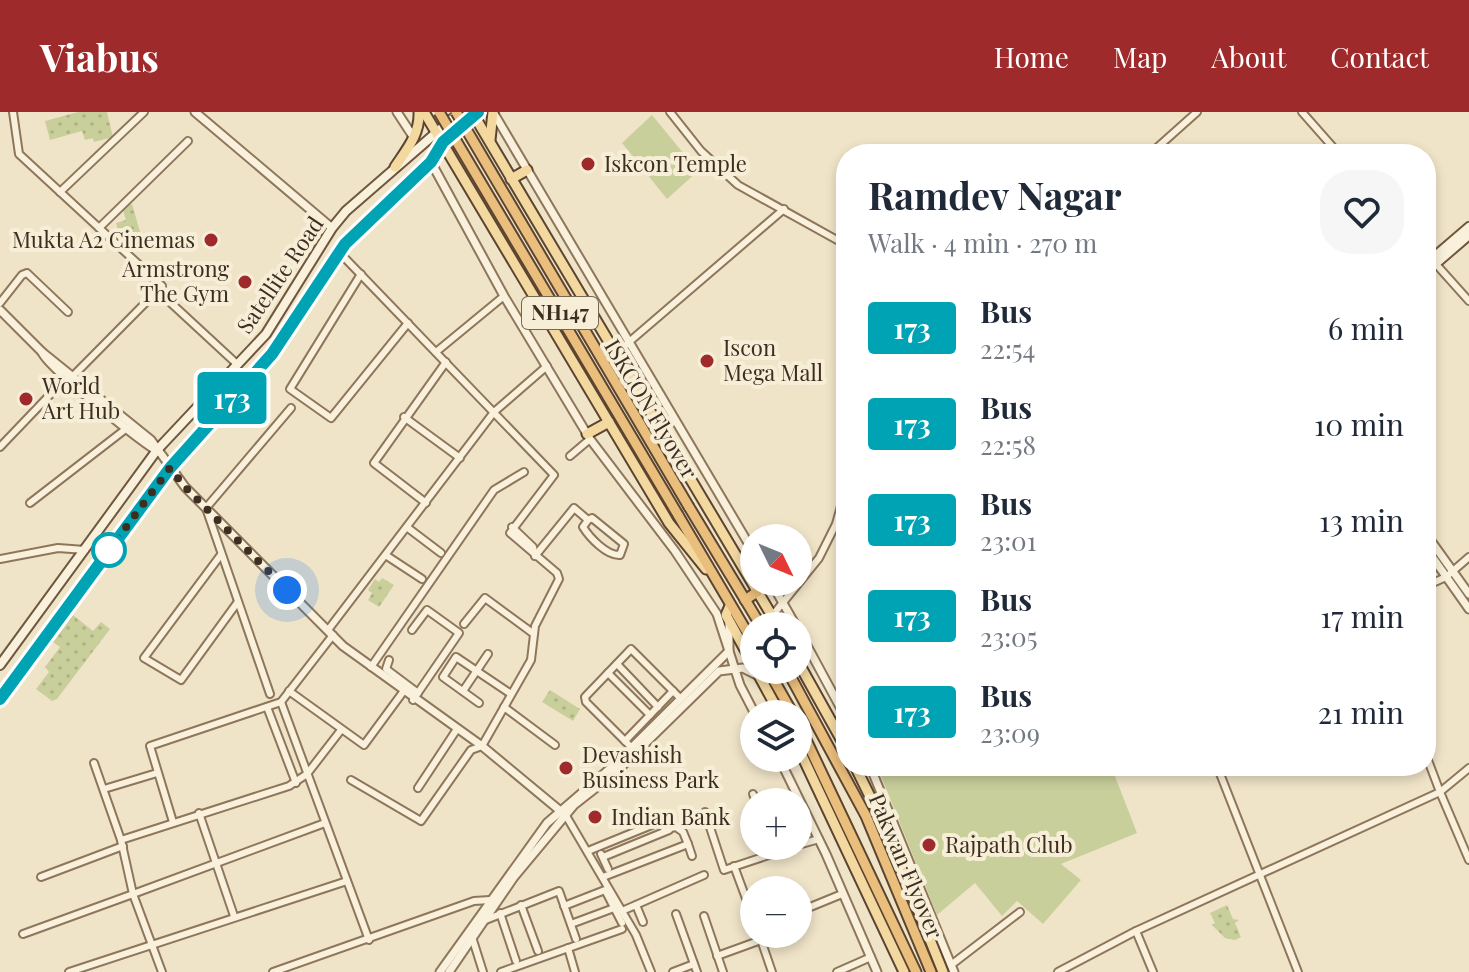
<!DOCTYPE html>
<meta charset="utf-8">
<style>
:root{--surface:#fff;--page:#f6f6f7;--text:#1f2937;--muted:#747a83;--accent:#9e2a2b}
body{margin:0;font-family:"Playfair Display",serif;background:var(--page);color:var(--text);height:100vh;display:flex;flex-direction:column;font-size:30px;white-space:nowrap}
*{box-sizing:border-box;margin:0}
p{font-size:26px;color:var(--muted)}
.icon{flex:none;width:44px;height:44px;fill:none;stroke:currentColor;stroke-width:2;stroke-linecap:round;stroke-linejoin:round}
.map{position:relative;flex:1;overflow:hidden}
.side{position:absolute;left:836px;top:32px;width:600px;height:632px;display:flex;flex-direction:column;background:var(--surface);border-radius:32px;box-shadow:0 4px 12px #0003}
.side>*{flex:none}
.badge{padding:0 16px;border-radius:6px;font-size:28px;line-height:52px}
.needle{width:52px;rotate:133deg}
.fabs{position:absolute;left:740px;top:412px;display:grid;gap:16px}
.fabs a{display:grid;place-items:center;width:72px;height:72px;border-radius:50%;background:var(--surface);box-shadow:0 4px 12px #0003;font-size:40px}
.you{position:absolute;width:40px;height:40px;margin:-20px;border:6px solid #fff;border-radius:50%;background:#1a73e8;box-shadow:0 0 0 12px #1a73e833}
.map>.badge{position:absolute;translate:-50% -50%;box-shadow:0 0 0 4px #fff}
.round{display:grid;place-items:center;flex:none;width:84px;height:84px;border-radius:32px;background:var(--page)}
.overview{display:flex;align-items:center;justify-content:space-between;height:136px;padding:0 32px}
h1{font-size:38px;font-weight:700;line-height:60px}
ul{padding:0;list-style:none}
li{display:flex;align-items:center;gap:24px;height:96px;padding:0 32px}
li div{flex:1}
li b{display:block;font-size:30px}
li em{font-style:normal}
li .badge{min-width:88px;font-weight:700;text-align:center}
header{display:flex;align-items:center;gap:48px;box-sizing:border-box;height:112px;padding:0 40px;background:var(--accent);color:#fff}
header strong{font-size:38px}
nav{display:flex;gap:44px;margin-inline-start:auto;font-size:28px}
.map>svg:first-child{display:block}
.grass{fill:url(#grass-dots)}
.green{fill:#c9cf9b}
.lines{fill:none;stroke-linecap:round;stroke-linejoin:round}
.minor-casing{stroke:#8d765c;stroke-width:10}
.tertiary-casing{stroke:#8d765c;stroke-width:11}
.secondary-casing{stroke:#6f573f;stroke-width:12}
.primary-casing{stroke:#5b4430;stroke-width:13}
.trunk-casing{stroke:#5b4430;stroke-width:13}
.minor{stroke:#faf1dc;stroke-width:6}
.tertiary{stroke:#faf1dc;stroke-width:7}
.secondary{stroke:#faf1dc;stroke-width:8}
.primary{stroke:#f3d9a0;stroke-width:9}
.trunk{stroke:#eabe7c;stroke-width:9}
.trunk-bridge-casing{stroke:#5b4430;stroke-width:13;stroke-linecap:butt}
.trunk-bridge{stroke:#eabe7c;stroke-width:9}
.line-casing{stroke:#fff;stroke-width:18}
.line{stroke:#00a3b4;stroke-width:12}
.walk{stroke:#3d2e20;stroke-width:8;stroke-dasharray:0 14.4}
.poi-dot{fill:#9e2a2b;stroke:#f7eed8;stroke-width:3}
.stop-dot{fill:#fff;stroke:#00a3b4;stroke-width:4}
.labels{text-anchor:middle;stroke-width:8;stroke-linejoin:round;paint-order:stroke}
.shield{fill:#f7eed8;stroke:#756857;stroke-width:2}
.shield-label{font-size:20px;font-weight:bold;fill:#3d2e20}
.poi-label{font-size:22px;fill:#3d2e20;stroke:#f7eed8;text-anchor:start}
.street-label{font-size:22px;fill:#3d2e20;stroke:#f7eed8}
</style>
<header>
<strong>Viabus</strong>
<nav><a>Home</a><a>Map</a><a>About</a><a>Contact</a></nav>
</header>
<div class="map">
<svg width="1469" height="860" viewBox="0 0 1469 860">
<defs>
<pattern id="grass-dots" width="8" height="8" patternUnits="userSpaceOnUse" patternTransform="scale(2)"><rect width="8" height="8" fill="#c9cf9b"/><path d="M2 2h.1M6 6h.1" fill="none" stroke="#aeb285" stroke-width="1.8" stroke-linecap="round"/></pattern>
</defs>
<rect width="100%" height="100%" fill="#f0e4c8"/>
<!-- grass -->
<g class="grass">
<polygon points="78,0 107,0 113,25 94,30 93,26 85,28 82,19 50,28 45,9"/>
<polygon points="132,92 141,123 121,128 116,111 126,108 122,95"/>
<polygon points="382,466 394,473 379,495 368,488 372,481 368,478 375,467 379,470"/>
<polygon points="73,503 93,519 101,510 110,517 57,587 52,589 36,577 49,560 45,555 60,535 53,530"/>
<polygon points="550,578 580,597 573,609 542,590"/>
<polygon points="1227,793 1233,807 1239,808 1235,811 1241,825 1235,828 1225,826 1212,813 1215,811 1210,801"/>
</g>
<!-- green -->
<g class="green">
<polygon points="652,3 698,59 667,87 622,31"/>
<polygon points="877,654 1111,654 1137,721 1061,752 1081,768 1043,812 1017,789 1002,804 975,771 937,803"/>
</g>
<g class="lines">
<!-- minor casing -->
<g class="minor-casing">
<g id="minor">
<polyline points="13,0 19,42 162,174 73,264"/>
<polyline points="670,0 701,39 738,73 846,133"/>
<polyline points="1302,0 1339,42"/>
<polyline points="1150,42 1197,0"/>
<polyline points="60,80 144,0"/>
<polyline points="99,116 188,29"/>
<polyline points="339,140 554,363 510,421 557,461 559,467 535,514 531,548 482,634 471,638 421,709 351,668"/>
<polyline points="1426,141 1469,189"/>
<polyline points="361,162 290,277 331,306 408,211"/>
<polyline points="158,179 238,253"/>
<polyline points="0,191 22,163 27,161 68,200"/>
<polyline points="436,240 504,184"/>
<polyline points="615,242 784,97"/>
<polyline points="404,305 460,346"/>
<polyline points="0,335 66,266"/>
<polyline points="570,344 590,327"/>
<polyline points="30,391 127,316"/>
<polyline points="426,391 374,351 446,250"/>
<polyline points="512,415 533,435 535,444"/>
<polyline points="408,416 441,441"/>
<polyline points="220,444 144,546 181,568 237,491"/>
<polyline points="387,444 422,467"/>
<path d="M 535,444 L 574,396 L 588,408 L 592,406 L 624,432 L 620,443 C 607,444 590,426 583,415 L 588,408"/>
<polyline points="0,447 58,436 85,438"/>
<polyline points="1426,474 1446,465 1469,445"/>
<polyline points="772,504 819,446 836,412 846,376"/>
<polyline points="464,512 485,486 534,522"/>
<polyline points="328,518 494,300 547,254"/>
<polyline points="412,518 427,498 459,521 413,588"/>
<polyline points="389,548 386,557 418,581"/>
<polyline points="617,552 658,595"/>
<polyline points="371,555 494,378 524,360"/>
<polyline points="608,561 650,603"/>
<polyline points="289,579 364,633 403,580"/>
<polyline points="463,579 488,542"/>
<polyline points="270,582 206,396 291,296"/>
<polyline points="281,590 369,828"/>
<polyline points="479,591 443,565 456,545 511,582"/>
<polyline points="267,595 296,671"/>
<polyline points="504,595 555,633"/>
<polyline points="625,629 673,579"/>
<polyline points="632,636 586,590 585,585 631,537 680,586"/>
<polyline points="94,651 121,728"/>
<polyline points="1217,654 1298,860"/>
<polyline points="1469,656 1440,680 1469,748"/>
<polyline points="418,676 457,617"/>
<polyline points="104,677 157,661"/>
<polyline points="753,682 756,690"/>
<polyline points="705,700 724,758 796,734"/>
<polyline points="199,701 234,804"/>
<polyline points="565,702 636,823 651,860"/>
<polyline points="173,710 150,634 281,590 333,523"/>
<polyline points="688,732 692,744"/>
<polyline points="798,733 819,727"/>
<polyline points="588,739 659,710 665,717 676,715 683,720 688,732 603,765"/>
<polyline points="601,742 608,757"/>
<polyline points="603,745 669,718"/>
<polyline points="734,754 754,808"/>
<polyline points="41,765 123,734"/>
<polyline points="521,793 538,839"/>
<polyline points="636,793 643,810"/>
<polyline points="564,794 605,778 622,811"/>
<polyline points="622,799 704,763"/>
<polyline points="798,800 842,782"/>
<polyline points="500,801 516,849"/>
<polyline points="676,802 697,860"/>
<polyline points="704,804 723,860"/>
<polyline points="483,809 559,779 576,827"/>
<polyline points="571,812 614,796"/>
<polyline points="23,822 133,782 121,728 289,674 307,662 341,618"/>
<polyline points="759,822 772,860"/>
<polyline points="472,825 483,860"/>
<polyline points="568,836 575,860"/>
<polyline points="717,844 761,828"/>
<polyline points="951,853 1020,800"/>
<polyline points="69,860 347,769"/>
<polyline points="162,860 133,782 325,711"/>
<polyline points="273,860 474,789 490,788"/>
<polyline points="501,860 622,817"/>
<polyline points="673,860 694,852"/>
<polyline points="837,860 871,845"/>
<polyline points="1058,860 1136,819"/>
<polyline points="1153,860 1136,819 1440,680 1426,643"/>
</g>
</g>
<!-- tertiary casing -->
<g class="tertiary-casing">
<g id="tertiary">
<polyline points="195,0 332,116"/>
<polyline points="397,0 414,26"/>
<polyline points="493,0 754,441"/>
<polyline points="431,50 504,184 590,327 675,439 717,502 740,573 755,602"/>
<polyline points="0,198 42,240 151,328 185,375 343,534 482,634 564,702"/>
<path d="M 42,240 C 45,253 138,327 154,337"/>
<polyline points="1426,422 1469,482"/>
<polyline points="1426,436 1469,497"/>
<polyline points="771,470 796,514"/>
<polyline points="798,517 846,606"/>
<polyline points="779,646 826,742 877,860"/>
<polyline points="870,654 954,860"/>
<polyline points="440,860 547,711 612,655 729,539 729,510"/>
<polyline points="449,860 514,765 574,693 616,660 719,559 743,556 757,563"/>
</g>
</g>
<!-- secondary casing -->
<g class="secondary-casing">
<g id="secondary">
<polyline points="1426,152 1469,115"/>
<polyline points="1426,160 1469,123"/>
<polyline points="0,553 157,338 266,222 332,116 346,99 460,0"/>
<polyline points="0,587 170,356 272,242 345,132 431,50 443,30 474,4"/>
</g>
</g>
<!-- primary casing -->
<g class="primary-casing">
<g id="primary">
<polyline points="424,0 669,411 706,457"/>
<polyline points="472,0 778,514"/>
<polyline points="490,28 493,0"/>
<path d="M 395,55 C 407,37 420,22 419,0"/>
<polyline points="511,67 527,58"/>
<polyline points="587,322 609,310"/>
<polyline points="730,494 726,503 754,554"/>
<polyline points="798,550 846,636"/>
<polyline points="756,558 780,602"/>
<polyline points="798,635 904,860"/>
<polyline points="855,654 883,711 943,860"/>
</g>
</g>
<!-- trunk casing -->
<g class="trunk-casing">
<g id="trunk">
<polyline points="689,395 761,514"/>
<polyline points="678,403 754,532"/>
<polyline points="745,488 757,480"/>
<polyline points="768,558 793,602"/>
<polyline points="787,558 866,704 931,860"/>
<polyline points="798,611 916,860"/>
</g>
</g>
<!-- minor -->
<use href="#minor" class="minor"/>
<!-- tertiary -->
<use href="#tertiary" class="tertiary"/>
<!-- secondary -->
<use href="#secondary" class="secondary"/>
<!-- primary -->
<use href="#primary" class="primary"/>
<!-- trunk -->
<use href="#trunk" class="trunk"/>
<!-- trunk-bridge casing -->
<g class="trunk-bridge-casing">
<g id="trunk-bridge">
<polyline points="439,0 678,403"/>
<polyline points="456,0 689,395"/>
</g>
</g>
<!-- trunk-bridge -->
<use href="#trunk-bridge" class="trunk-bridge"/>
</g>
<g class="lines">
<!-- line casing -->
<g class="line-casing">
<polyline id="line" points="0,587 170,356 272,242 345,132 431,50 443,30 478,0"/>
</g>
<!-- line -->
<use href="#line" class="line"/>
<!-- walk -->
<polyline class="walk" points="109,438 170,356 185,375 287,478"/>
</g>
<!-- markers -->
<g class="poi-dot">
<circle cx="588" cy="52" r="8"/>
<circle cx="211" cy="128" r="8"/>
<circle cx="245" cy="170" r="8"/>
<circle cx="707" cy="249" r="8"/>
<circle cx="26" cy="287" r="8"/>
<circle cx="566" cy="656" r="8"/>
<circle cx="595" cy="705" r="8"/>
<circle cx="929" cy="733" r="8"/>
</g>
<circle class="stop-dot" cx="109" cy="438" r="16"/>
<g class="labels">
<!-- shield labels -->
<rect class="shield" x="522" y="185" width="76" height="32" rx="6"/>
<g class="shield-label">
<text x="560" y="208">NH147</text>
</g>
<!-- poi labels -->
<g class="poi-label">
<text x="604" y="60">Iskcon Temple</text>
<text x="195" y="136" text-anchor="end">Mukta A2 Cinemas</text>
<text x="229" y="165" text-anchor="end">Armstrong<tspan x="229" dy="25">The Gym</tspan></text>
<text x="723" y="244">Iscon<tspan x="723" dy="25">Mega Mall</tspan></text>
<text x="42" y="282">World<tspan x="42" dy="25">Art Hub</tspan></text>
<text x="582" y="651">Devashish<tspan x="582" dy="25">Business Park</tspan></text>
<text x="611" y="713">Indian Bank</text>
<text x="945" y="741">Rajpath Club</text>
</g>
<!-- street labels -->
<g class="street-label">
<text transform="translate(280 163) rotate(-56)" y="8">Satellite Road</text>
<text transform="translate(651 297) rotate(59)" y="8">ISKCON Flyover</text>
<text transform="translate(906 754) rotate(67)" y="8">Pakwan Flyover</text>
</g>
</g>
</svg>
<div class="fabs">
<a><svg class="needle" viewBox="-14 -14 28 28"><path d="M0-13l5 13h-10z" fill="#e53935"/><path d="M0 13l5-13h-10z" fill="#747a83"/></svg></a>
<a><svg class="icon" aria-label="locate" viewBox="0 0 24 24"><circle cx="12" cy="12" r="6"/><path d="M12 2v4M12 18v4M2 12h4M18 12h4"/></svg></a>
<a><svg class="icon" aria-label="layers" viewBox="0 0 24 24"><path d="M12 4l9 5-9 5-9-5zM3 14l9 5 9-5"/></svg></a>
<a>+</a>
<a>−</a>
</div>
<div class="you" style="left:287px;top:478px"></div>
<b class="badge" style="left:232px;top:286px;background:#00a3b4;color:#fff">173</b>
<section class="side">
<div class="overview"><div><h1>Ramdev Nagar</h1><p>Walk · 4 min · 270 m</p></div><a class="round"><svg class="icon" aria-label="heart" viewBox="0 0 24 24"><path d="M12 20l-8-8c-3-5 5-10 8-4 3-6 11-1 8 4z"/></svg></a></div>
<ul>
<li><span class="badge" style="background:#00a3b4;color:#fff">173</span><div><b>Bus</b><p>22:54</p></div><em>6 min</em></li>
<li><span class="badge" style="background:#00a3b4;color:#fff">173</span><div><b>Bus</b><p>22:58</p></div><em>10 min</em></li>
<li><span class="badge" style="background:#00a3b4;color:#fff">173</span><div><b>Bus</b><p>23:01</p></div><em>13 min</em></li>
<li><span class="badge" style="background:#00a3b4;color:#fff">173</span><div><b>Bus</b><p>23:05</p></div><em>17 min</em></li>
<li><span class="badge" style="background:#00a3b4;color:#fff">173</span><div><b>Bus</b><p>23:09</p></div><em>21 min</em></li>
</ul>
</section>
</div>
